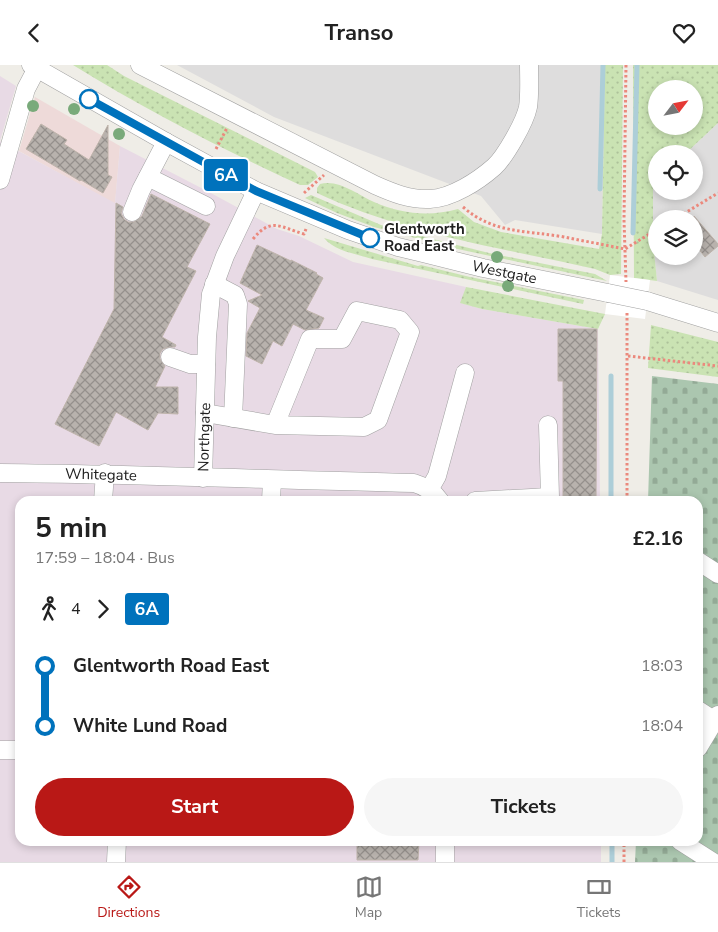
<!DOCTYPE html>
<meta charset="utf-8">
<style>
:root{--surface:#fff;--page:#f6f6f6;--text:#222;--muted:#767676;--line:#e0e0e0;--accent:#b91816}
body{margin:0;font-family:"Nunito Sans",sans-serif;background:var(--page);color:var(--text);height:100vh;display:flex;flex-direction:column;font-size:19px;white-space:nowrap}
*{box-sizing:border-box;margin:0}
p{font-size:16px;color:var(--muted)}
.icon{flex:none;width:28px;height:28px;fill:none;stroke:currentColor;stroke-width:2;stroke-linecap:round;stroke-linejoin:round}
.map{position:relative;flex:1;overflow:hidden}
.side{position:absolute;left:15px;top:431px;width:688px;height:350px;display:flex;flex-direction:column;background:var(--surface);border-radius:15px;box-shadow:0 2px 8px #0003}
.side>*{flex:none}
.badge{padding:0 10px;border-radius:4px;font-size:18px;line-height:32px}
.needle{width:32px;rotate:58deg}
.fabs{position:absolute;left:648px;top:15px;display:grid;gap:10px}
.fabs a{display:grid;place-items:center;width:55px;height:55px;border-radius:50%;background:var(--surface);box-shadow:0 2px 8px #0003;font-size:25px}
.map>.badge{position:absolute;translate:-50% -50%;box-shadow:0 0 0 2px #fff}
.legs{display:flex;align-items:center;gap:8px;height:55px;padding:0 20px;font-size:16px}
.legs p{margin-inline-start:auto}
.head{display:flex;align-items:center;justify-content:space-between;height:85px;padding:0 20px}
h1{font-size:28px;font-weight:700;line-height:38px}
.primary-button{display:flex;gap:10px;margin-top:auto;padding:10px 20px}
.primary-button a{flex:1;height:58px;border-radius:30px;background:var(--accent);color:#fff;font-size:20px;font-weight:700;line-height:58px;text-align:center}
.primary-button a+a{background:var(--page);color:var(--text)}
ul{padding:0 20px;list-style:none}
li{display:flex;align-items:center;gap:18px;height:60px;font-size:19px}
li i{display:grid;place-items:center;width:8px;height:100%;margin:0 6px;background:currentColor}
li i::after{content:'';width:12px;height:12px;margin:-6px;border:4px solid;border-radius:50%;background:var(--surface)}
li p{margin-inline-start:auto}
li:first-child i{background:linear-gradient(#0000 50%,currentColor 0)}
li:last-child i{background:linear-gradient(currentColor 50%,#0000 0)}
header{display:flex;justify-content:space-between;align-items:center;height:65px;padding:0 20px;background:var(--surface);font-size:22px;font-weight:700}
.menu{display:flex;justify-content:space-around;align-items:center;height:70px;border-top:1px solid var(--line);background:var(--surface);font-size:14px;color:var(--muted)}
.menu a{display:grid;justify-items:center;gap:2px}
.menu .on{color:var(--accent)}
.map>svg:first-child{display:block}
.residential{fill:#dedddd;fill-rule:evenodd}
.commercial{fill:#eedad9}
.industrial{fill:#e8dae5}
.grass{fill:url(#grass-dots);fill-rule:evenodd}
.cemetery{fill:url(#cemetery-stones)}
.pier{fill:#fff}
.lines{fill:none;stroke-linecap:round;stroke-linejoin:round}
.stream{stroke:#adced8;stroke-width:5}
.building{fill:url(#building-cross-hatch);stroke:#bfb4ab}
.minor-casing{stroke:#a1a1a1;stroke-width:19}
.path{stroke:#eb897d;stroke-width:3;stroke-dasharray:2.5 2.5;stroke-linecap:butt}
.minor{stroke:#fff;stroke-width:18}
.minor-bridge-casing{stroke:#a1a1a1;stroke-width:19;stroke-linecap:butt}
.minor-bridge{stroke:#fff;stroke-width:18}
.tree{fill:#79aa7a}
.line-1-casing{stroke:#fff;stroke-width:11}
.line-1{stroke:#0072bc;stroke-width:8}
.stop-1-dot{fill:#fff;stroke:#0072bc;stroke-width:2.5}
.labels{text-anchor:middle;stroke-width:4.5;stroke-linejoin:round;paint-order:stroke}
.stop-label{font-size:15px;font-weight:bold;fill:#202020;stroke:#fff;text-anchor:start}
.street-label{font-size:15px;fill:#202020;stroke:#fff}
</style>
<header><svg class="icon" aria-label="back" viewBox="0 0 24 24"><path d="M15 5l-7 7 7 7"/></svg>Transo<svg class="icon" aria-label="heart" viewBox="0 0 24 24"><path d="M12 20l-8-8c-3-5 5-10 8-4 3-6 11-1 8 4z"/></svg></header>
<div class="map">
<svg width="718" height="797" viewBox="0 0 718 797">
<defs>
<pattern id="grass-dots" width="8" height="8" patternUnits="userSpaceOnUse" patternTransform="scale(1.25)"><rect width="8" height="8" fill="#cae3b3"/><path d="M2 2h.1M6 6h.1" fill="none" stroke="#adc29a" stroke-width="1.8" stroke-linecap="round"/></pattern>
<pattern id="cemetery-stones" width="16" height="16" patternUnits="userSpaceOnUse" patternTransform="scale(1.25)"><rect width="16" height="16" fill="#abc6af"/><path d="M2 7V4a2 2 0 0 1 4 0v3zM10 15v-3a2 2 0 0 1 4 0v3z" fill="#93aa96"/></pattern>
<pattern id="building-cross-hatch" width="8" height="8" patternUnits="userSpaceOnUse" patternTransform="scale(1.25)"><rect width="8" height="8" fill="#b8b2ad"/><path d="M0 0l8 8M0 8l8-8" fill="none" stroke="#95908c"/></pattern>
</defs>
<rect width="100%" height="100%" fill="#efede7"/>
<!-- residential -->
<g class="residential">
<polygon points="177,0 605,0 602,169 515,155 505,160 481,131 274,52"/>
<path d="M 718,58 L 718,235 L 657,216 L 653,176 L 653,118 L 656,115 L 656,126 L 694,126 L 694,89 L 685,89 ZM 656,154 L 694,154 L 694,191 L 656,191 Z"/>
</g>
<!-- commercial -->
<polygon class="commercial" points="35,32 120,81 115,139 19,86"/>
<!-- industrial -->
<polygon class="industrial" points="0,11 16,21 0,76 115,138 120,81 209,127 277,164 299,171 353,197 466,222 461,238 482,244 598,264 600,436 20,436 20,776 601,776 601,797 0,797"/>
<!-- grass -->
<g class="grass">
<path d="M 73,0 L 107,0 L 124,11 L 315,107 L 318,112 L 308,120 L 300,120 C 222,84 146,45 73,0 Z"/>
<path d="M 605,0 L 623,0 L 621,209 L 610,210 L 595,204 C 502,183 404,169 317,128 L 317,123 L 320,119 C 339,114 358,130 374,137 C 402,149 429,152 458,144 L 474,157 L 501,167 L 599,184 L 602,169 Z"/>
<path d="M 633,0 L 718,0 L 718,58 L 685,89 L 656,89 L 656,115 L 653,118 L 653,176 L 657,216 L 634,213 ZM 656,24 L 694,24 L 694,61 L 656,61 Z"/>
<polygon points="311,130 381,160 429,173 489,188 595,209 607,216 453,183 374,162 337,148 305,133"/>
<path d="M 324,173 L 418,201 L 421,200 L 470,212 L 584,235 L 583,239 L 372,194 C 357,189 334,186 324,173 Z"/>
<polygon points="466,222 605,249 598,264 482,244 460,238"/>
<polygon points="651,260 718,277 718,312 648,303"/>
</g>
<!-- cemetery -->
<polygon class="cemetery" points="652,311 718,319 718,797 635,797 636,776 698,776 698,436 648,436"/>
<!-- pier -->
<polygon class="pier" points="610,210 650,215 645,254 605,249"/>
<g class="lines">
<!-- stream -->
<g class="stream">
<polyline points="600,124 603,0"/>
<polyline points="633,168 637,0"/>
<polyline points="611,311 611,436"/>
<polyline points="612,776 612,797"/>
</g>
</g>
<!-- building -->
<g class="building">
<polygon points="41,59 67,75 64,79 89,95 108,60 108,110 112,112 103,128 81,115 80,116 26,84"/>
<polygon points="151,129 210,159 187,202 196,206 162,272 176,280 175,282 169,282 163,284 160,288 160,294 165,301 155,322 178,322 178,349 158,348 148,365 116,347 99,381 55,359 114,244 116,138 123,142 121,148 124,154 128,157 134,157 142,151"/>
<polygon points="694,151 718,179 718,181 705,192 694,178"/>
<polygon points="257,180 291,196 291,195 317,208 316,209 323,213 306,245 324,253 319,263 305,265 293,259 282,281 273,276 262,299 246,291 247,268 260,243 248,236 262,230 240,218"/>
<polygon points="558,264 597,264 596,436 563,436 563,316 558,316"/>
<polygon points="357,776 419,776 418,795 357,795"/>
</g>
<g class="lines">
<!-- minor casing -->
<g class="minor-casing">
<g id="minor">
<path id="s1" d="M 31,0 L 166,77 L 256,126 L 348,165 L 398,182 L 423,188 L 483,203 L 608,228"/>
<path d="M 140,0 L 375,120 C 393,128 410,135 430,134 C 452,133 478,116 494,102 C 505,92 525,57 528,42 C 530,29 529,14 529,0"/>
<polyline points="148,112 206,141"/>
<polyline points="0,115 26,24 37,3"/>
<polyline points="132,147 141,125 166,77"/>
<polyline points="214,219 235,230 238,239 233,353"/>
<polyline points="647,236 718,258"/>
<polyline points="170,292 190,299 206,299"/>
<polyline points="205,348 275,360 364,362 378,355 410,267 400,255 357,246 342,274 310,274 275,360"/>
<path id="s2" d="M 0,408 C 138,409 276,415 414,418 C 424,421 434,427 440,436"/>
<path id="s3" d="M 203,413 L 207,272 L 211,229 L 225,191 L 256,126"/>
<polyline points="429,425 437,411 465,308"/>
<polyline points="103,436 105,408"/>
<polyline points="271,436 272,415"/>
<polyline points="475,436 550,432 548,360"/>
<polyline points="698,496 718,509"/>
<polyline points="698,645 718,658"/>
<polyline points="698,683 718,650"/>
<polyline points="0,685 20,685"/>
<polyline points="680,776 713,797"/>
<polyline points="116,797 117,776"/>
<polyline points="445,797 445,776"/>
</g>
</g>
<!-- path -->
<g class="path">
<polyline points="626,0 624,155 626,217"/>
<polyline points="216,84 227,63"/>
<polyline points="304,128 324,110"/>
<path d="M 463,142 C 494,169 525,165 564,172 C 584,176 605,180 625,184 L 656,165"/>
<polyline points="675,154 718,128"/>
<path d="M 253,174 C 271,152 280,162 304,169 L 306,164"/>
<polyline points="627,248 627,436"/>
<polyline points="628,291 718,301"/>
<polyline points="624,797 624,776"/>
</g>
<!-- minor -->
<use href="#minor" class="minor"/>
<!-- minor-bridge casing -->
<g class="minor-bridge-casing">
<polyline id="minor-bridge" points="608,228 647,236"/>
</g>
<!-- minor-bridge -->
<use href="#minor-bridge" class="minor-bridge"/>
</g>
<!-- trees -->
<g class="tree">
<circle cx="33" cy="41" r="6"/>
<circle cx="74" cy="44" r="6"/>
<circle cx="119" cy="69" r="6"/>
<circle cx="497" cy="192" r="6"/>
<circle cx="508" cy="221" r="6"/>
</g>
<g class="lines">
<!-- line-1 casing -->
<g class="line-1-casing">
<polyline id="line-1" points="89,34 256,126 370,173"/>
</g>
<!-- line-1 -->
<use href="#line-1" class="line-1"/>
</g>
<!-- markers -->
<g class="stop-1-dot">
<circle cx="89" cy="34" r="9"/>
<circle cx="370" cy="173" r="9"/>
</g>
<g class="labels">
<!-- stop labels -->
<g class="stop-label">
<text x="384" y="169">Glentworth<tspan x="384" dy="17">Road East</tspan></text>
</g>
<!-- street labels -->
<g class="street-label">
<text dy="5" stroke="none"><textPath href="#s1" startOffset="520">Westgate</textPath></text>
<text dy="5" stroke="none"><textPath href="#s3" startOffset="41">Northgate</textPath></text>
<text dy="5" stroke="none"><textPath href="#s2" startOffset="101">Whitegate</textPath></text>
</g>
</g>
</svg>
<div class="fabs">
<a><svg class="needle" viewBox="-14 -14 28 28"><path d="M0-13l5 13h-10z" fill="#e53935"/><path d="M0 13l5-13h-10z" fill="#767676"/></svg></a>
<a><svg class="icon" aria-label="locate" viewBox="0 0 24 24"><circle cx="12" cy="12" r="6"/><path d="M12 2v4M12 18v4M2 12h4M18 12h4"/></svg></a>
<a><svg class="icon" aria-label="layers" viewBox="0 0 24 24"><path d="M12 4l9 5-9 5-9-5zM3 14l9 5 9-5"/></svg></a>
</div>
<b class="badge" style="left:226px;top:110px;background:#0072bc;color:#fff">6A</b>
<section class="side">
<div class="head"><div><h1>5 min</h1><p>17:59 – 18:04 · Bus</p></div><b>£2.16</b></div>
<div class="legs"><svg class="icon" aria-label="walk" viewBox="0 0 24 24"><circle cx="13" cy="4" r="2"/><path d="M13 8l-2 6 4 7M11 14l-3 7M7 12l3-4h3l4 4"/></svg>4<svg class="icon" aria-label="forward" viewBox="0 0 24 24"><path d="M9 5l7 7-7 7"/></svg><b class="badge" style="background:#0072bc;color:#fff">6A</b></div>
<ul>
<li><i style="color:#0072bc"></i><b>Glentworth Road East</b><p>18:03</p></li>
<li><i style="color:#0072bc"></i><b>White Lund Road</b><p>18:04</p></li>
</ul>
<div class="primary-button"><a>Start</a><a>Tickets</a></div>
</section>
</div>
<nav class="menu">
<a class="on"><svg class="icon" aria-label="directions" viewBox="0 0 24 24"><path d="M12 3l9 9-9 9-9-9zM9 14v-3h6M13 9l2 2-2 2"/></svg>Directions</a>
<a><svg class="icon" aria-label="map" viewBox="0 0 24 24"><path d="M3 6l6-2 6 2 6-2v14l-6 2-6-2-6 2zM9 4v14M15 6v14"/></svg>Map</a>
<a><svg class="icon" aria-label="tickets" viewBox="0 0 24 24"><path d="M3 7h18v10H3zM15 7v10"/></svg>Tickets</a>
</nav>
